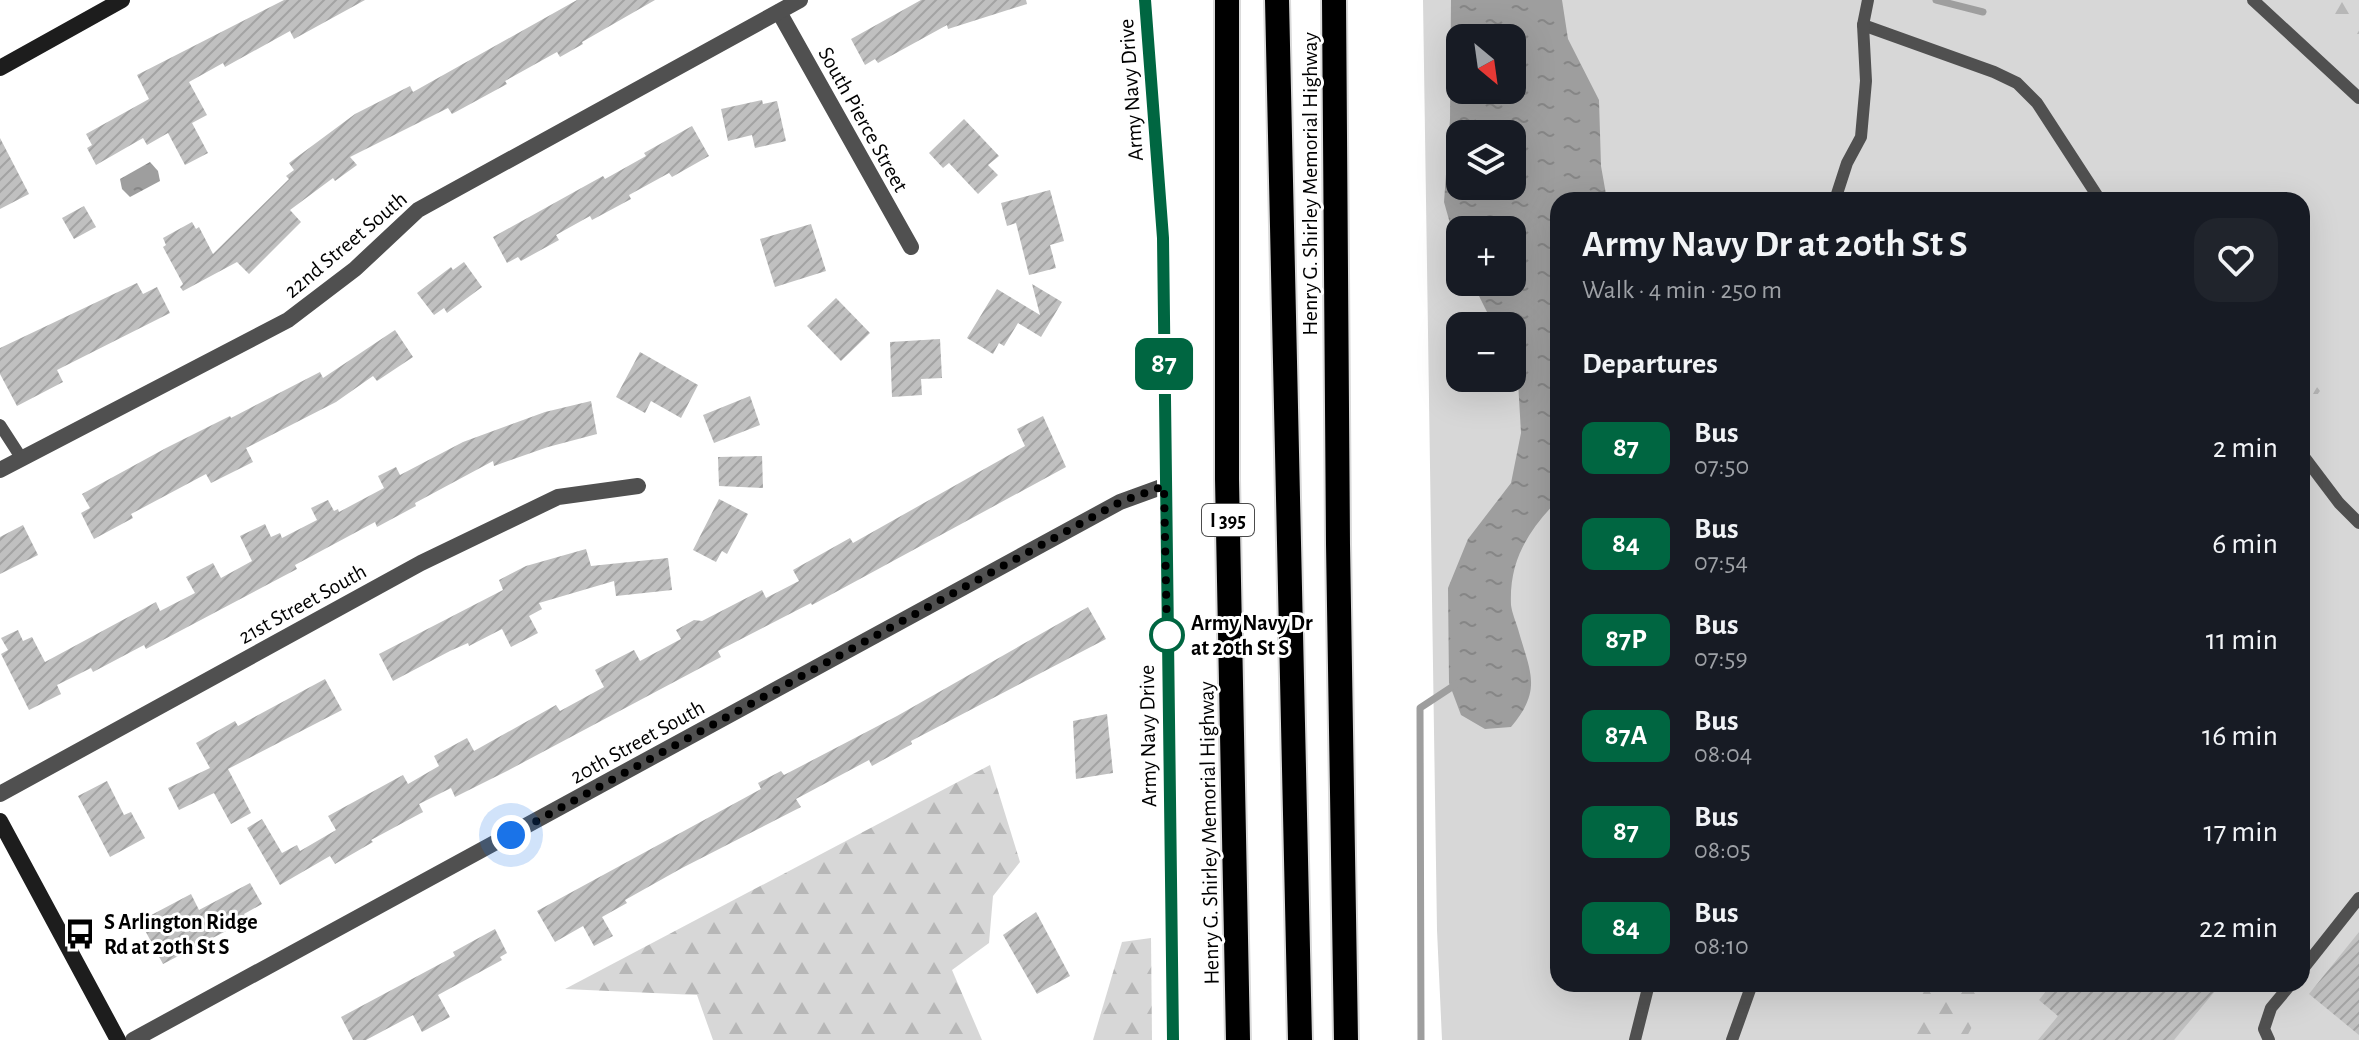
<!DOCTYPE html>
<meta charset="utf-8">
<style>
:root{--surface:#171b24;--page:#20242c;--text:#f1f3f6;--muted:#9ea1a6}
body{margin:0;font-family:"Alegreya Sans",sans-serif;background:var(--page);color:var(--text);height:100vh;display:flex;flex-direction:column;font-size:30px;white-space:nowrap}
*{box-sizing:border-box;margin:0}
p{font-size:26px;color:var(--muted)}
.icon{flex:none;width:44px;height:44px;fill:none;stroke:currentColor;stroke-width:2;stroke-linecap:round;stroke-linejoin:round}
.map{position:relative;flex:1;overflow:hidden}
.side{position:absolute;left:1550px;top:192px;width:760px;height:800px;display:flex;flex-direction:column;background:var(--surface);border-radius:24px;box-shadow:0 8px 32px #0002}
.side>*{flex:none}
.badge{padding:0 16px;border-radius:12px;font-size:28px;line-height:52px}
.needle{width:52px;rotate:151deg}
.buttons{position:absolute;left:1446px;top:24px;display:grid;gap:16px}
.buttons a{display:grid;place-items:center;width:80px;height:80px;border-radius:16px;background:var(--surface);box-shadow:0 8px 32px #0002;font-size:40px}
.you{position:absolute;width:40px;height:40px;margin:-20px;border:6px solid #fff;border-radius:50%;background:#1a73e8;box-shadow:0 0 0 12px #1a73e833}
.map>.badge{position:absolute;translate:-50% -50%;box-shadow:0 0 0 4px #fff}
h2{padding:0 32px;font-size:30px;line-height:72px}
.round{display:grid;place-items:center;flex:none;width:84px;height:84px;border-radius:24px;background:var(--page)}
.headline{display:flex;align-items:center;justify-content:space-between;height:136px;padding:0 32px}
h1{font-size:38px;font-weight:700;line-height:60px}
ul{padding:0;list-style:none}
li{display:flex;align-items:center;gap:24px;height:96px;padding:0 32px}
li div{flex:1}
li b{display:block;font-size:30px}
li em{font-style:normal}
li .badge{min-width:88px;font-weight:700;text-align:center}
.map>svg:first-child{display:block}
.green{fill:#d7d7d7;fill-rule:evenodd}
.forest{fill:url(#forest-firs)}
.water{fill:url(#water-ripples);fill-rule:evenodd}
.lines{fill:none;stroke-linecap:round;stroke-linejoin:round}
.stream{stroke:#9e9e9e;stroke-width:7}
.building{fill:url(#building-hatch)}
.highway-casing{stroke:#dbdbdb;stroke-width:28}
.lane{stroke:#505050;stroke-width:12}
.street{stroke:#505050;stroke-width:16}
.secondary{stroke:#1d1d1d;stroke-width:16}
.highway{stroke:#000;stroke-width:24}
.line-casing{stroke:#fff;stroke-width:18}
.line{stroke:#006641;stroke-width:12}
.walk{stroke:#000;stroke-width:8;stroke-dasharray:0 14.4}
.stop-dot{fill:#fff;stroke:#006641;stroke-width:4}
.labels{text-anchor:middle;stroke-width:6;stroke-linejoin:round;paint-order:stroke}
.shield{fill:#fff;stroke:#4c4c4c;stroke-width:2}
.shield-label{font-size:20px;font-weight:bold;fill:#000}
.street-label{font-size:22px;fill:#000;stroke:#fff}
.stop-label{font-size:22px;font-weight:bold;fill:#000;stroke:#fff;text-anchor:start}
.poi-label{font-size:22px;font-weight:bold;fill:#000;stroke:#fff;text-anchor:start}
</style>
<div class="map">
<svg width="2359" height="1040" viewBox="0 0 2359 1040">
<defs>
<pattern id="forest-firs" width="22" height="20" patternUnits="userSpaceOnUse" patternTransform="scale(2)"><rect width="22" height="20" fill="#d7d7d7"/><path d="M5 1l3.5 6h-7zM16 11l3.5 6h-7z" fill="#b7b7b7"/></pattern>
<pattern id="water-ripples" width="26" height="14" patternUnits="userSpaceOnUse" patternTransform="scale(2)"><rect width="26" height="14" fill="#9e9e9e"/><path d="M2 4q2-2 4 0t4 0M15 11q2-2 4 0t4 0" fill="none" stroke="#868686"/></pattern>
<pattern id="building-hatch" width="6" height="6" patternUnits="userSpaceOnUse" patternTransform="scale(2)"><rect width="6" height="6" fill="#c0c0c0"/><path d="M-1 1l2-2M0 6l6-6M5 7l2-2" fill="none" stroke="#a3a3a3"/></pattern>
</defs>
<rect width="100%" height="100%" fill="#fff"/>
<!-- green -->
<path class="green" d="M 1423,0 L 2359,0 L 2359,1040 L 1442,1040 L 1437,930 ZM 1460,38 L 1512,38 L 1512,90 L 1460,90 ZM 1460,134 L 1512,134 L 1512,186 L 1460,186 ZM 1558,200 L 2302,200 L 2302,984 L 1558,984 ZM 1460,230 L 1512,230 L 1512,282 L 1460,282 ZM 1460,326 L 1512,326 L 1512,378 L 1460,378 Z"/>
<!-- forest -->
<g class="forest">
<polygon points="2321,0 2359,0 2359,37"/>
<polygon points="2302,367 2320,391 2302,415"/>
<polygon points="990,765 1020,862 993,896 989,943 952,970 982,1040 713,1040 697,995 565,989"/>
<polygon points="1151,938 1152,1040 1093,1040 1122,942"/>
<polygon points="1928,984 1995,984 1965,1040 1898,1040"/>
</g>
<!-- water -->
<g class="water">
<path d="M 1451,0 L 1562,0 L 1568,39 L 1599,100 L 1601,166 L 1607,200 L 1558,200 L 1558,500 C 1528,531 1509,560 1511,605 C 1512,613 1516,622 1518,629 C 1530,672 1543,689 1511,727 L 1485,729 L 1461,715 L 1449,683 L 1448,588 L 1468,539 L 1511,483 L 1521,433 L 1517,364 L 1512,341 L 1512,326 L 1498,326 L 1489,316 L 1472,282 L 1512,282 L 1512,230 L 1460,230 L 1460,259 L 1444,202 L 1450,119 ZM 1460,38 L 1512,38 L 1512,90 L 1460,90 ZM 1460,134 L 1512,134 L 1512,186 L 1460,186 Z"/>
<polygon points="150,162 158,171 160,181 130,197 122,189 120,179"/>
</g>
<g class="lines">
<!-- stream -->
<g class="stream">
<polyline points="1936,0 1983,12"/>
<polyline points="1421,1040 1420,708 1458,683"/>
</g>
</g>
<!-- building -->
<g class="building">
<polygon points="284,0 365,0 294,39 290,31 225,67 223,63 189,82 207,115 192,123 208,153 185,165 168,133 147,145 143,138 96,165 87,148 92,145 86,134 149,99 137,75"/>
<polygon points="577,0 655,0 582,42 583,44 560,57 557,52 505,81 507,84 452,114 448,108 350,157 357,165 335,181 333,178 290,210 301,222 249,274 237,262 183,291 180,287 183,284 163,247 166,245 163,238 192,222 196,229 199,227 213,254 289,179 286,176 294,170 289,163 355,114 410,86 413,92"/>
<polygon points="921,0 1026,0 1027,4 948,29 947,25 878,63 875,59 865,65 851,39"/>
<polygon points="762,100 763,104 777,101 786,141 755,148 752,135 728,141 721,109"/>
<polygon points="964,119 999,156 988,165 998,175 978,194 949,163 943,168 929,153"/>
<polygon points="692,126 709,156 672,177 669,173 629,195 631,199 592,220 590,216 556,235 559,240 521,261 518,257 507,263 493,237 603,176 605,179 646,156 644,153"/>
<polygon points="0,138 29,194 0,209"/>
<polygon points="1050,190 1064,241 1050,245 1056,268 1029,275 1016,223 1007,226 1001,203"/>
<polygon points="84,206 96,227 74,239 62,218"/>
<polygon points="811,224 826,271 775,287 760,239"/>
<polygon points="464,262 482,287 447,313 444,308 434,315 417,293 451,267 453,270"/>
<polygon points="137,283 143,294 157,287 170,313 57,370 63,382 17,406 0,374 0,348"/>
<polygon points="1032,284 1062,302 1041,337 1018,323 1004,346 999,343 993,354 967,338 997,289 1040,315"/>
<polygon points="836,298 870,333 841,361 807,326"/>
<polygon points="395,330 413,357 377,381 373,376 336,402 246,448 253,462 211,483 206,474 131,514 133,518 94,539 81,513 90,508 82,494 166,448 230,416 231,418 320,372 323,378"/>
<polygon points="940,339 942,378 921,379 922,395 892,397 890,342"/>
<polygon points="640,352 698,385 681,418 651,401 645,413 616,397"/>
<polygon points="750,396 760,425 714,443 703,415"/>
<polygon points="591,401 597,434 548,447 494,466 493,461 415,503 416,506 377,527 375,522 295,565 297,569 146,649 144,645 93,672 91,668 57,685 61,694 29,710 1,654 8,650 1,638 18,630 23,641 32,637 45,662 156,602 160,611 195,593 186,577 213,563 221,578 252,561 240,536 265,524 271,537 280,533 282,538 317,520 311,508 328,500 334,511 338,509 339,512 384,488 378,476 396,467 400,475 463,442 545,412"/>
<polygon points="1043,416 1066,467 812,605 811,603 718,651 721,657 507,771 455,797 451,788 419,804 423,812 371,840 373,842 335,864 330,856 280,885 247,828 262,819 282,853 297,845 300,851 336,830 328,816 403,775 408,784 439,766 434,756 467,738 474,751 556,705 560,711 604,687 595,670 634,650 640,661 681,639 676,630 694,620 702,621 762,590 766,598 799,581 793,570 850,538 853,543 1025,446 1017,429"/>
<polygon points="762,456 763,488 719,486 718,457"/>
<polygon points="719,499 748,514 727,554 722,551 716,562 693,550"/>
<polygon points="23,525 38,555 0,574 0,537"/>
<polygon points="586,549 591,566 668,558 672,590 616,596 614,581 539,603 542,609 529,616 538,633 511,647 502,629 469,646 468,643 450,651 393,681 379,654 503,590 499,580 526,566"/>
<polygon points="1088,607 1106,639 911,741 912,744 872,766 869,760 796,799 801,807 682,868 625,900 627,903 602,917 613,936 594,946 583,926 555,942 537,911 761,789 758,783 781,771 784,775 897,716"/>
<polygon points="325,679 342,710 228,769 251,813 231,824 214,793 179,810 168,788 210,768 196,743 235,721 238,726"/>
<polygon points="1107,714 1113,773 1076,779 1073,721"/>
<polygon points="107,781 124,815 131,812 145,838 110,857 78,796"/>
<polygon points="250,883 262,904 244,914 247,920 163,964 140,921 191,894 199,910"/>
<polygon points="1036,912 1070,976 1037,994 1003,935"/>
<polygon points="495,929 507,953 500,957 502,960 438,995 450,1017 422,1032 413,1015 366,1040 353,1040 341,1017 455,956 453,952"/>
<polygon points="2359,932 2359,1035 2309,994"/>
<polygon points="2052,984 2221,984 2174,1040 2038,1040 2058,1016 2039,1000"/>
</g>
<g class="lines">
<!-- highway casing -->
<g class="highway-casing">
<g id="highway">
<polyline points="1227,0 1227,479 1238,1040"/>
<polyline points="1277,0 1300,1040"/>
<polyline points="1334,0 1338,544 1346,1040"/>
</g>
</g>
<!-- lane -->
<g class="lane">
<polyline points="2253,0 2359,98"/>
<polyline points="1863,25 1994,72 2017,83 2037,103 2100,200"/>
<polyline points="1835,200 1847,163 1861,137 1866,81 1863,25 1868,0"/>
<polyline points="0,425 22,459"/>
<polyline points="2302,454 2339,503 2359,523"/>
<polyline points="2302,970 2359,898"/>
<polyline points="1635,1040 1649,984"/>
<polyline points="1732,1040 1752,984"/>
<polyline points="2269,1040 2264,1029 2271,1008 2291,984"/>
</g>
<!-- street -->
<g class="street">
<polyline points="779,12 911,247"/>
<polyline points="0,470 288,320 355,269 418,210 800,0"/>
<polyline points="0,794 421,563 558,497 638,486"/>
<polyline points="133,1040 1120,502 1164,486"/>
</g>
<!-- secondary -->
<g class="secondary">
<polyline points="1145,0 1163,238 1173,1040"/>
<polyline points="0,68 122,0"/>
<polyline points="0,821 118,1040"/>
</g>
<!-- highway -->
<use href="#highway" class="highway"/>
</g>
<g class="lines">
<!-- line casing -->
<g class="line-casing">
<polyline id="line" points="1145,0 1163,238 1173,1040"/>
</g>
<!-- line -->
<use href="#line" class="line"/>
<!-- walk -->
<polyline class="walk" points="511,835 1120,502 1164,486 1167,635"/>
</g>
<!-- icons -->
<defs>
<g id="bus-bare" transform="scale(2.4)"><path d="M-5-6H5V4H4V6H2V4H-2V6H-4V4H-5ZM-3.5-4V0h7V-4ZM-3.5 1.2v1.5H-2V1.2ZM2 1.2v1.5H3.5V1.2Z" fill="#000" stroke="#fff" stroke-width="2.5" paint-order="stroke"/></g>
</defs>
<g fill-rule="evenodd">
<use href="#bus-bare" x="80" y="934"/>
</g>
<!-- markers -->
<circle class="stop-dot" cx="1167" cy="635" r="16"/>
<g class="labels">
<!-- shield labels -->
<rect class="shield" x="1202" y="504" width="52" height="32" rx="6"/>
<g class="shield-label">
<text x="1228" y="527">I 395</text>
</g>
<!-- street labels -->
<g class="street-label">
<text transform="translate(1130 90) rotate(-94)" y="8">Army Navy Drive</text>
<text transform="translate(864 119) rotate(61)" y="8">South Pierce Street</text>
<text transform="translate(1309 184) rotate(-90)" y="8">Henry G. Shirley Memorial Highway</text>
<text transform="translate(345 244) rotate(-40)" y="8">22nd Street South</text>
<text transform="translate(302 603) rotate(-29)" y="8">21st Street South</text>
<text transform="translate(1147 736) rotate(-91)" y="8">Army Navy Drive</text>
<text transform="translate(637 741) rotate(-29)" y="8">20th Street South</text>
<text transform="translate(1208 833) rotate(-91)" y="8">Henry G. Shirley Memorial Highway</text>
</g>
<!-- stop labels -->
<g class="stop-label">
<text x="1191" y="630">Army Navy Dr<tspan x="1191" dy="25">at 20th St S</tspan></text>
</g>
<!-- poi labels -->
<g class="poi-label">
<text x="104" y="929">S Arlington Ridge<tspan x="104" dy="25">Rd at 20th St S</tspan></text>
</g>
</g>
</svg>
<div class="buttons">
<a><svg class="needle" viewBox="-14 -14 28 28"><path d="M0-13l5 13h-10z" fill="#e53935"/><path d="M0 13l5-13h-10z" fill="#9ea1a6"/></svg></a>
<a><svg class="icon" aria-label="layers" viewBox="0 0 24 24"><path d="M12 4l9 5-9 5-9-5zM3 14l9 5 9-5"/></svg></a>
<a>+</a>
<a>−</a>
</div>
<div class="you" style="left:511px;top:835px"></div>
<b class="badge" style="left:1164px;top:364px;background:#006641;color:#fff">87</b>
<section class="side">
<div class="headline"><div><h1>Army Navy Dr at 20th St S</h1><p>Walk · 4 min · 250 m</p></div><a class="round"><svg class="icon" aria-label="heart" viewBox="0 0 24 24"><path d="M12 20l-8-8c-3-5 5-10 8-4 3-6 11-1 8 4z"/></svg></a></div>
<h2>Departures</h2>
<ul>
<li><span class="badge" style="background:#006641;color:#fff">87</span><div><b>Bus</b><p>07:50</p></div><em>2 min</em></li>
<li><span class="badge" style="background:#006641;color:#fff">84</span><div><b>Bus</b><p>07:54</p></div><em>6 min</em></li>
<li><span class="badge" style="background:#006641;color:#fff">87P</span><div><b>Bus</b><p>07:59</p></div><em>11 min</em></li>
<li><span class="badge" style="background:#006641;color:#fff">87A</span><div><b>Bus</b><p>08:04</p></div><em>16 min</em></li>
<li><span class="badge" style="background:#006641;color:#fff">87</span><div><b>Bus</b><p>08:05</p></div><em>17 min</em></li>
<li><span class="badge" style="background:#006641;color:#fff">84</span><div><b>Bus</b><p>08:10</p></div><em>22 min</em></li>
</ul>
</section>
</div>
